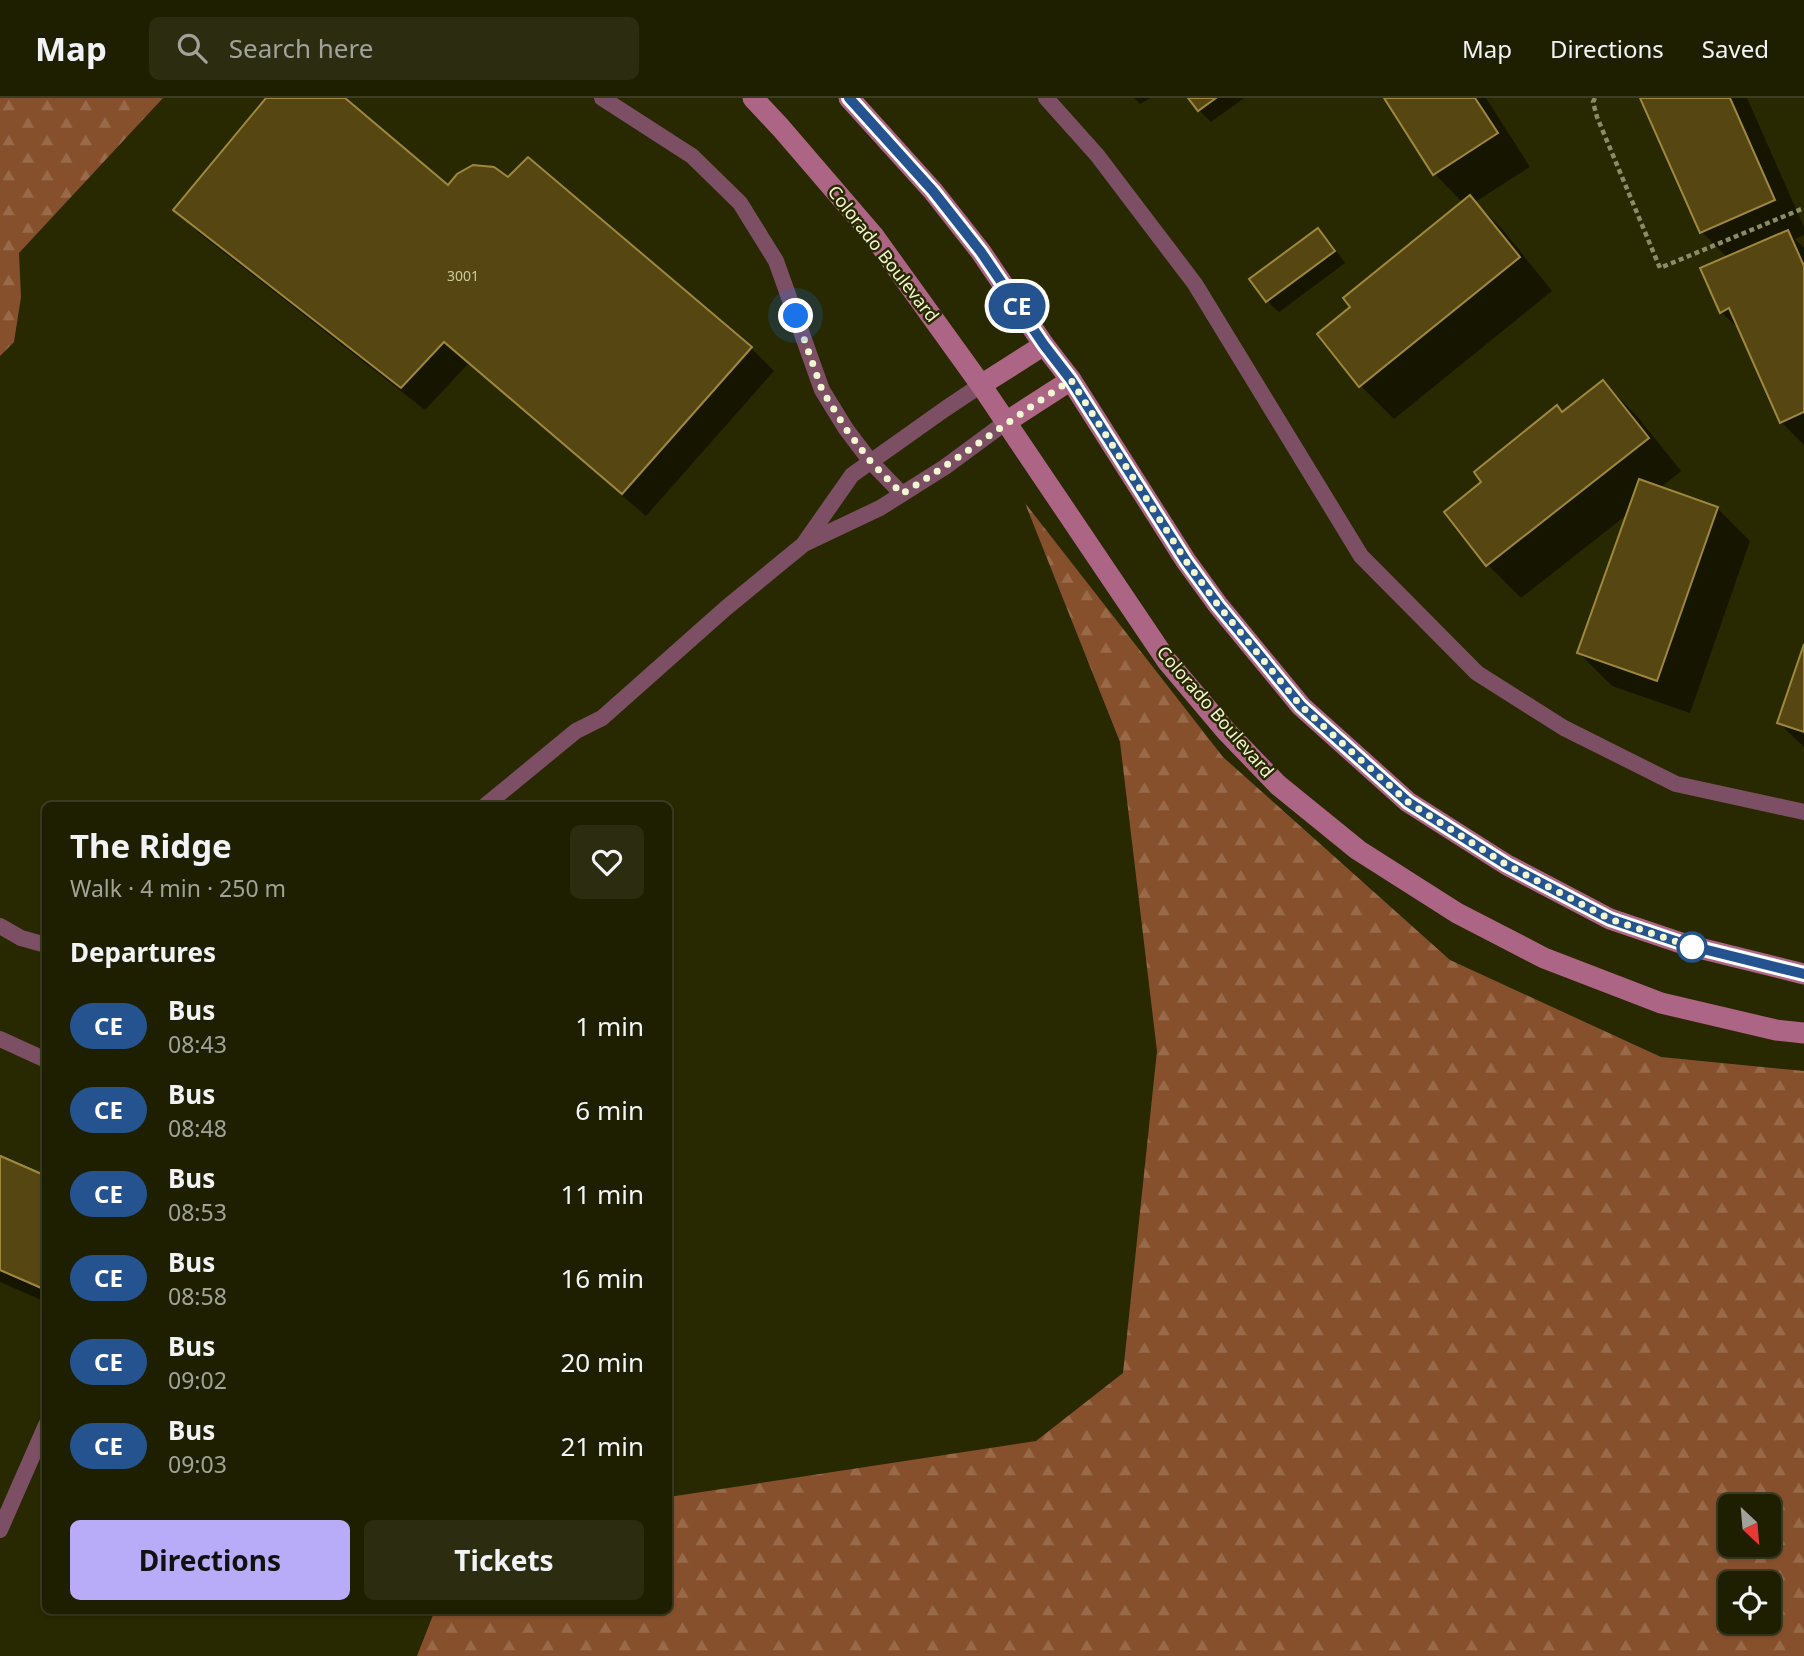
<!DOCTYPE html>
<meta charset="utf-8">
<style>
:root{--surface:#1e1f01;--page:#2b2c10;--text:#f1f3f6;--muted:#a1a299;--line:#3c3d23;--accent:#b8abf7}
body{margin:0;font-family:"Noto Sans",sans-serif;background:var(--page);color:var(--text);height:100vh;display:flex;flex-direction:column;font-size:26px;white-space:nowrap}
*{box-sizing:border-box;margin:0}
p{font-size:23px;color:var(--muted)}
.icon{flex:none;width:38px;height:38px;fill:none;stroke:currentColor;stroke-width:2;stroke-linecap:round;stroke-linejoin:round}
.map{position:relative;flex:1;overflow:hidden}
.drawer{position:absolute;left:42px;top:704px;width:630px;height:812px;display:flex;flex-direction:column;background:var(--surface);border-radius:10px;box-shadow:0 2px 5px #0004,0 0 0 2px var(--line)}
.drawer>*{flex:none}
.badge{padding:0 14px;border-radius:23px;font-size:24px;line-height:46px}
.needle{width:46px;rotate:154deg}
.fabs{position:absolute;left:1718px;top:1396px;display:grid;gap:14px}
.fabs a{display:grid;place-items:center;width:63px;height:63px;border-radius:10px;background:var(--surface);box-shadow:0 2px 5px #0004,0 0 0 2px var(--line);font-size:35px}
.you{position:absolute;width:35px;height:35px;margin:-18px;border:5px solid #fff;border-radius:50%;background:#1a73e8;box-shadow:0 0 0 10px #1a73e833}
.map>.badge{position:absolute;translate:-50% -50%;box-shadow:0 0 0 4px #fff}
h2{padding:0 28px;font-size:26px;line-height:63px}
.round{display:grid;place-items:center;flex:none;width:74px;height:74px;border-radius:10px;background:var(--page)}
.summary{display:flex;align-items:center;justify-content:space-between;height:119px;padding:0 28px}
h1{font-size:33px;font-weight:700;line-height:52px}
.cta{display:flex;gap:14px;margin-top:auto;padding:14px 28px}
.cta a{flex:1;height:80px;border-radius:10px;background:var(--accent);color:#111;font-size:28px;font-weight:700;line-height:80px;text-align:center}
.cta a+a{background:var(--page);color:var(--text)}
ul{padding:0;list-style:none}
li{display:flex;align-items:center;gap:21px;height:84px;padding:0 28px}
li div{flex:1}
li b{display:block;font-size:26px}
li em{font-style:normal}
li .badge{min-width:77px;font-weight:700;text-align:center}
header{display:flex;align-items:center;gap:42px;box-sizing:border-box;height:98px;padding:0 35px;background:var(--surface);border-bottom:2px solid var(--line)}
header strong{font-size:33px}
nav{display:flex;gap:38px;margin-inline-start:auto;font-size:24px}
.search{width:490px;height:63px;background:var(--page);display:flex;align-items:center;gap:18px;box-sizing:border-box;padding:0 24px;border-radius:10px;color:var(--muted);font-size:26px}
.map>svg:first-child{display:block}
.forest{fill:url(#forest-firs);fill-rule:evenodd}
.shadow{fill:#0007}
.building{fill:#564712;stroke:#9f883e;stroke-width:2}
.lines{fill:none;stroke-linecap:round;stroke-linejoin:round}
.path{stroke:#8a8c66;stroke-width:4.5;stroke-dasharray:5 3.5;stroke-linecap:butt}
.lane{stroke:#7d4f64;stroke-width:16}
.secondary{stroke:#ad6586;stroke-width:21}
.line-casing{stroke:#fff;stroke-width:16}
.line{stroke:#24538f;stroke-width:10}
.walk{stroke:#f2f6d1;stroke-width:7;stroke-dasharray:0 12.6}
.stop-dot{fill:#fff;stroke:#24538f;stroke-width:3.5}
.labels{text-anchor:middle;stroke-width:5;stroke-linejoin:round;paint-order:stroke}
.number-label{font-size:14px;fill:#cbcaa1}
.street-label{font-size:18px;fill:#f2f6d1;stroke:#282901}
</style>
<header>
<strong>Map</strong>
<div class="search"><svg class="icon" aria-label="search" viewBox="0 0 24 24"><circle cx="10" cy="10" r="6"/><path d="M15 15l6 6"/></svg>Search here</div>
<nav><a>Map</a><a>Directions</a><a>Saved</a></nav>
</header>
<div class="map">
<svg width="1804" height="1558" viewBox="0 0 1804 1558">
<defs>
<pattern id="forest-firs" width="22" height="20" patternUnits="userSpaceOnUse" patternTransform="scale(1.75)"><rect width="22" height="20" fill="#87502c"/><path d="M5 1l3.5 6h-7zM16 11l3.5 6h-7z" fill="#986a4a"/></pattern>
</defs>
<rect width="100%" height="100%" fill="#282901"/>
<!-- forest -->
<g class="forest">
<polygon points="0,0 163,0 19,155 21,199 14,244 0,258"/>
<path d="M 1025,405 L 1223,659 L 1450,862 L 1661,959 L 1804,973 L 1804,1558 L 417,1558 L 435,1512 L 668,1512 L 669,1399 L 1036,1343 L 1123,1275 L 1157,953 L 1120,644 ZM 1731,1409 L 1769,1409 L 1769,1447 L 1731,1447 ZM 1731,1486 L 1769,1486 L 1769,1524 L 1731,1524 Z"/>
</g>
<!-- shadow -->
<g class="shadow">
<polygon points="269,0 342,0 449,90 751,250 774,273 646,418 468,266 425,312 199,135 175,112"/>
<polygon points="1134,0 1150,0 1140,6"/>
<polygon points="1190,0 1244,0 1211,24 1199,12"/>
<polygon points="1386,0 1486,0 1530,69 1475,104 1503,132 1552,193 1394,321 1361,288 1352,209 1463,105 1435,76"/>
<polygon points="1642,0 1747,0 1804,129 1804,137 1795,141 1804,150 1804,347 1781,324 1742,234 1721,214 1728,160 1702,134"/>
<polygon points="1318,132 1330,144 1345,165 1279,214 1267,203"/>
<polygon points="1603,284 1636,317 1681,373 1660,390 1717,410 1750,443 1690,615 1612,588 1579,555 1629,415 1521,500 1488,467 1446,414 1563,315"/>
<polygon points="1804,552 1804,649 1779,625"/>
<polygon points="0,1060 46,1080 46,1204 0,1184"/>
</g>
<!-- building -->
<g class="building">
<polygon points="266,0 345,0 448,87 457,76 473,67 494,69 508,79 528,59 752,249 622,396 444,244 401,290 173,112"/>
<polygon points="1188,0 1216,0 1198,13"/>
<polygon points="1384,0 1475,0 1498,35 1433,77"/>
<polygon points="1640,0 1730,0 1775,102 1700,135"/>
<polygon points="1470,97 1520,159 1359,289 1317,236 1350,209 1343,200"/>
<polygon points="1318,130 1335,153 1266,204 1249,181"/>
<polygon points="1788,132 1804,168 1804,314 1780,325 1729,210 1720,215 1700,170"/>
<polygon points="1603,282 1649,340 1486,468 1444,414 1481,384 1474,374 1557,307 1562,314"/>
<polygon points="1639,381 1718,409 1657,583 1577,555"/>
<polygon points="1804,546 1804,634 1777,625"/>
<polygon points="0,1058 46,1078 46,1192 0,1172"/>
<polygon points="0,1058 46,1078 46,1192 0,1172"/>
</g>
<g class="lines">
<!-- path -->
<polyline class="path" points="1595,0 1593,4 1597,19 1660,170 1804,110"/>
<!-- lane -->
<g class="lane">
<polyline points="602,0 692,58 740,105 776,163 822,292 846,331 871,364 902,396"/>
<polyline points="1046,0 1097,57 1195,186 1361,458 1477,575 1564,630 1676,686 1804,714"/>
<polyline points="805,444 852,377 945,311 981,287"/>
<polyline points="486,707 576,633 602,620 726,510 804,446 880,410 945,369 1006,324"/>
<polyline points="0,828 21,840 46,847"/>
<polyline points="0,941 46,962"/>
<polyline points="0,1432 46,1327"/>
</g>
<!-- secondary -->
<g class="secondary">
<polyline points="753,0 781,30 873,137 981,287 1167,563 1226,633 1278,687 1358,752 1457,815 1544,860 1661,905 1776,932 1804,935"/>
<polyline points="849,0 933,93 981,154 1044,247 1071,282 1186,463 1218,507 1301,608 1408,704 1507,767 1610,821 1687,847 1804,876"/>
<polyline points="981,287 1044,247"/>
<polyline points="1006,324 1071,282"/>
</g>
</g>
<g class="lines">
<!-- line casing -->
<g class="line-casing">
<polyline id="line" points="849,0 933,93 981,154 1044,247 1071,282 1186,463 1218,507 1301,608 1408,704 1507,767 1610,821 1687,847 1804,876"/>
</g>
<!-- line -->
<use href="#line" class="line"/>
<!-- walk -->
<path class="walk" d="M 796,218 L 822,292 L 846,331 L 871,364 L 902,396 C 960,360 1014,319 1071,282 L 1186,463 L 1218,507 L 1301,608 L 1352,654 L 1408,704 L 1507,767 L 1610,821 L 1692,849"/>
</g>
<!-- markers -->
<circle class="stop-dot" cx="1692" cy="849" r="14"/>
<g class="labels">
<!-- number labels -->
<g class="number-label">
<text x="463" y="183">3001</text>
</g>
<!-- street labels -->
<g class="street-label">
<text transform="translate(883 156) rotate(52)" y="6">Colorado Boulevard</text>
<text transform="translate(1215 614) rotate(49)" y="6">Colorado Boulevard</text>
</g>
</g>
</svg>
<div class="fabs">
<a><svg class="needle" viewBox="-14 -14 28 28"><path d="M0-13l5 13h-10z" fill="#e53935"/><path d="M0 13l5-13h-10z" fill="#a1a299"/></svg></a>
<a><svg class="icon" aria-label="locate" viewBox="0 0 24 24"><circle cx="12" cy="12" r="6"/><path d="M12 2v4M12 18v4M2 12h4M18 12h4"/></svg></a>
</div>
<div class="you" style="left:796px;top:218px"></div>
<b class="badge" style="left:1017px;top:208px;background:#24538f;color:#fff">CE</b>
<section class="drawer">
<div class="summary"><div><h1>The Ridge</h1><p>Walk · 4 min · 250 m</p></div><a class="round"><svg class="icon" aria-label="heart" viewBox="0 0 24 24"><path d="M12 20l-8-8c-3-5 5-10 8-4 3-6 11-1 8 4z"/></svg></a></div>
<h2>Departures</h2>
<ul>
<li><span class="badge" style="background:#24538f;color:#fff">CE</span><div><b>Bus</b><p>08:43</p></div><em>1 min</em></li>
<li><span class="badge" style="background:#24538f;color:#fff">CE</span><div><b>Bus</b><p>08:48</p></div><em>6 min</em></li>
<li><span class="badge" style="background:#24538f;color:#fff">CE</span><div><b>Bus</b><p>08:53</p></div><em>11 min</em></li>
<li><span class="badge" style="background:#24538f;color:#fff">CE</span><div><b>Bus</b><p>08:58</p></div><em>16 min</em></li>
<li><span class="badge" style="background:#24538f;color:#fff">CE</span><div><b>Bus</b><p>09:02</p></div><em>20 min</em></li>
<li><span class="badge" style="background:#24538f;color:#fff">CE</span><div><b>Bus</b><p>09:03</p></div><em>21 min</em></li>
</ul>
<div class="cta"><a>Directions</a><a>Tickets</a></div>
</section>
</div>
